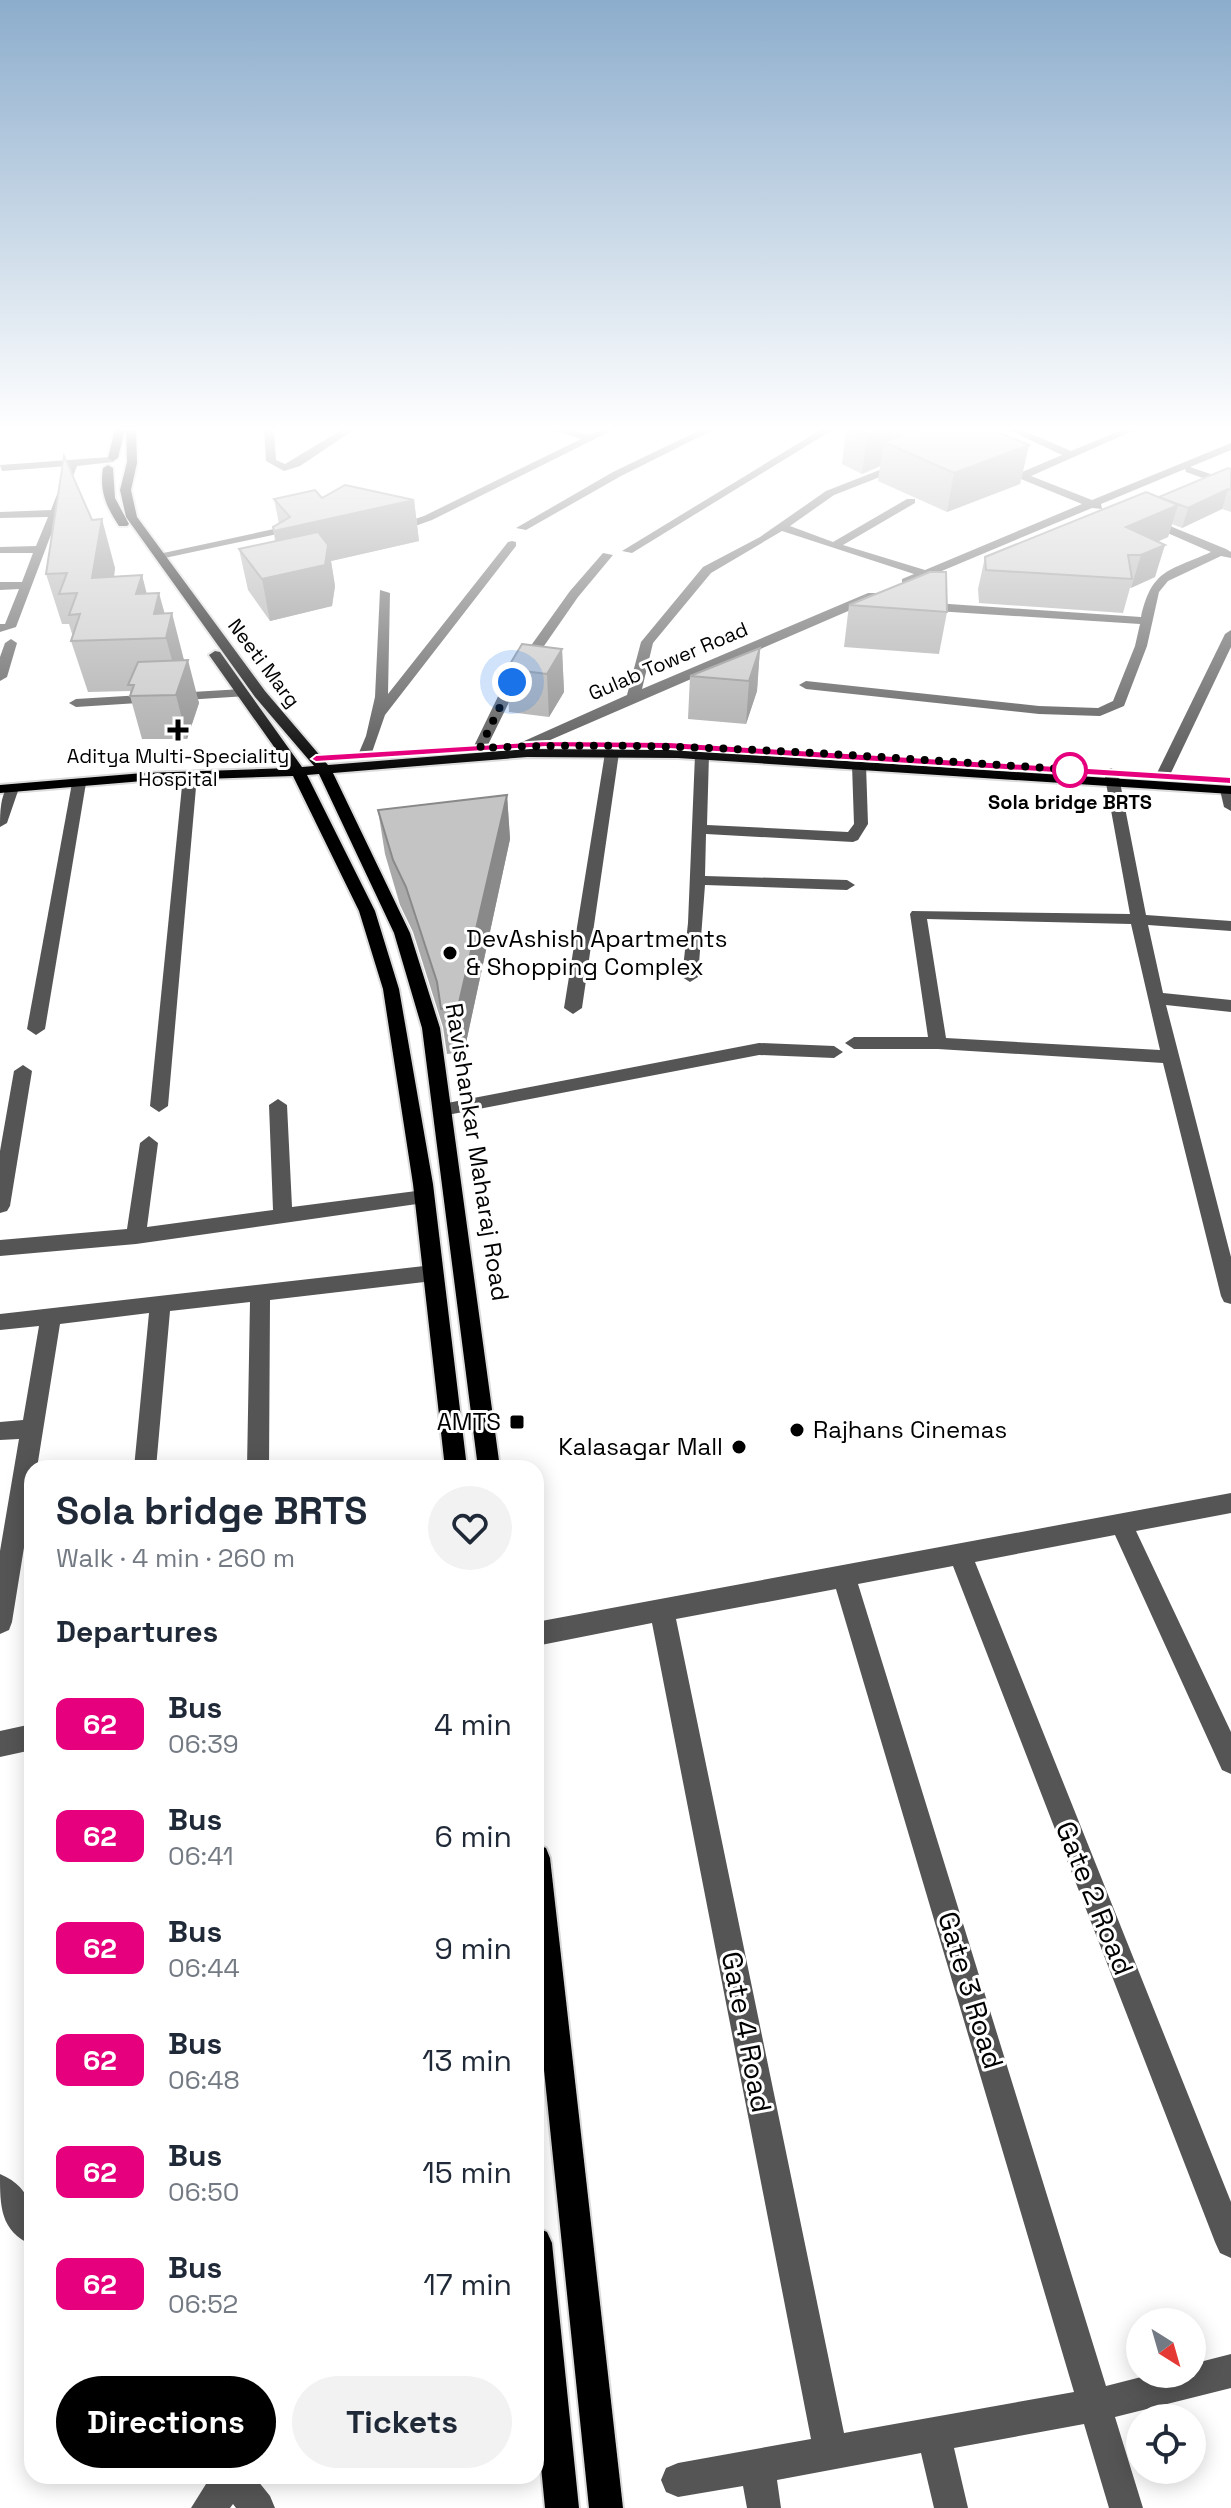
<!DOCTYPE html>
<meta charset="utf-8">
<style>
:root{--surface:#fff;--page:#f2f2f3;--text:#1f2937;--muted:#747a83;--accent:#000}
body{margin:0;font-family:"Space Grotesk",sans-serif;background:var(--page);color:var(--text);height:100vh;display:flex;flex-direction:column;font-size:30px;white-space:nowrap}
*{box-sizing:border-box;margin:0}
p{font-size:26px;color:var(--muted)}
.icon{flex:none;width:44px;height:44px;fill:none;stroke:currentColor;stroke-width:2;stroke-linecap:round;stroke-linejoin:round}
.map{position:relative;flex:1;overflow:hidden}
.side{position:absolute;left:24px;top:1460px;width:520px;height:1024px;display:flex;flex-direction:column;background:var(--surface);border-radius:24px;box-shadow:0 4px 20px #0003}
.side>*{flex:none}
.badge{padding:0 16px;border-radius:12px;font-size:28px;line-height:52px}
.needle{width:52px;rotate:143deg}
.controls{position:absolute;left:1126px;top:2308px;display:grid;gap:16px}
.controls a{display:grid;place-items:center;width:80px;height:80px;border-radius:50%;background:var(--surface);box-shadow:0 4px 20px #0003;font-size:40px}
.you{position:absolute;width:40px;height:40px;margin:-20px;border:6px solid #fff;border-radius:50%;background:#1a73e8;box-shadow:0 0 0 12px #1a73e833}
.map>.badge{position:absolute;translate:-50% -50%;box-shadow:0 0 0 4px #fff}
h2{padding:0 32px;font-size:30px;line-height:72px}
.round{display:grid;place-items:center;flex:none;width:84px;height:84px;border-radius:42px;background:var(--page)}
.summary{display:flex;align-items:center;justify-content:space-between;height:136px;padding:0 32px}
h1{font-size:38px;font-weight:700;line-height:60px}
.button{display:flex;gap:16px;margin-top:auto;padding:16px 32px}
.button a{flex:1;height:92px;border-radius:48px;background:var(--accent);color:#fff;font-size:32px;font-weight:700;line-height:92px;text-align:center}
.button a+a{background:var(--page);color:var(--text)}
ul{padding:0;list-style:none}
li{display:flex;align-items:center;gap:24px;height:112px;padding:0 32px}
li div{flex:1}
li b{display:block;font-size:30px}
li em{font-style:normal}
li .badge{min-width:88px;font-weight:700;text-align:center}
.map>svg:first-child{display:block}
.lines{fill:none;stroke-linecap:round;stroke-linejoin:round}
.major-casing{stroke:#dbdbdb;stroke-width:4}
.minor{fill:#555;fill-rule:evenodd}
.major{fill:#000;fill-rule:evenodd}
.wall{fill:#a9a9a9}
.shaded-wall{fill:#898989}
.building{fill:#c4c4c4;stroke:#898989;stroke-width:2}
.line{fill:#e6007e;stroke:#fff;stroke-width:2}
.walk{stroke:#000;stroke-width:8;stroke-dasharray:0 14.4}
.poi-dot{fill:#000;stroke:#fff;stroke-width:3}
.stop-dot{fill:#fff;stroke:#e6007e;stroke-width:4}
.labels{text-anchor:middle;stroke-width:6;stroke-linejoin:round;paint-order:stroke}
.far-street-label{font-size:20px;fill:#000;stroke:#fff}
.far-poi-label{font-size:20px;fill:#000;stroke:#fff}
.far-stop-label{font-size:20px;font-weight:bold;fill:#000;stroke:#fff}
.poi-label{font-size:24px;fill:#000;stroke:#fff;text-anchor:start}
.street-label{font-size:24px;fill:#000;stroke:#fff}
.near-street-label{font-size:28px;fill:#000;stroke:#fff}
</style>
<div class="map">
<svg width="1231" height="2508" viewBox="0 0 1231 2508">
<rect width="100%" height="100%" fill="#fff"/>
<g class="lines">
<!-- major casing -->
<g class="major-casing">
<g id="major">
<polygon points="115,429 125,429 118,458 113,461 108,458"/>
<polygon points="126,429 136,429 137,463 131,490 137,517 265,691 328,765 527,749 678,750 1231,786 1231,794 678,758 527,757 333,773 410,933 440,1028 500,1468 478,1468 422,1028 394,933 319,774 307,775 375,911 399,989 433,1184 467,1468 445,1468 413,1184 383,989 359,911 293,776 143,781 0,793 0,785 143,773 289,768 209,655 215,651 220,652 302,767 314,766 255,697 126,517 120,490 127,462"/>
<path d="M 108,465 L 113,468 L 115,498 L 129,524 L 127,526 L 119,526 C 107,508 99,491 103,468 Z"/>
<polygon points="536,1844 546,1848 550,1858 623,2508 589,2508 536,1992"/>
<polygon points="536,2227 547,2232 552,2243 579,2508 545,2508 536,2415"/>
</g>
</g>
<!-- minor -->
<g class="minor">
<polygon points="264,429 274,429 276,460 285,464 343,429 355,429 300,466 284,471 266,461"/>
<polygon points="550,429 566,429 589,435 602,429 615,429 432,520 404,530 386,525 392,522 403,523 424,516 581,439"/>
<polygon points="702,429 715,429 621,476 526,530 516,528 613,472"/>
<polygon points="822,429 834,429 632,553 622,551"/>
<polygon points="1007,429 1020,429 1071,451 1124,429 1137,429 1031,476 1092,500 1231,443 1231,450 1190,467 1231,481 1231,488 1186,472 1185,469 1101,504 1102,509 1092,508 906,586 902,585 902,579 914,574 782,531 711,573 653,643 642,689 868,593 876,593 876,599 534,747 532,756 520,753 522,742 627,695 641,642 703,567 760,537 826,491 900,462 908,462 908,466 834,495 790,526 833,542 907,499 915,499 915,503 843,545 925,570 1082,504 994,468 994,464 998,463 1022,472 1062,455"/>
<polygon points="109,457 114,460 113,462 77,466 16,627 0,632 0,624 5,624 19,589 0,590 0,582 22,582 33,553 0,553 0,547 36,546 48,517 0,518 0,512 51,510 68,466 2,471 0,465"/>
<path d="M 1140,517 L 1148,517 L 1226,549 L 1231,552 L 1231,558 L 1221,556 L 1168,581 L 1159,592 L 1147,646 L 1124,706 L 1100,716 L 1039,714 L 806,689 L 799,685 L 806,681 L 1039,706 L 1098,708 L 1113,701 L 1135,646 L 1140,624 L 920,610 L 914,606 L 920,602 L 1141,617 C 1152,568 1170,571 1211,552 L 1140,521 Z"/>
<polygon points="297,524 301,525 301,529 160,559 154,555"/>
<polygon points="512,541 516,542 516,546 385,715 370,758 360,758 358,755 366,736 375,697 380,590 390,593 388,694 508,542"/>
<polygon points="603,553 613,555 578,597 519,682 485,751 475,751 473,748 505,682 570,591"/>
<polygon points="1231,630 1231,647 1170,775 1163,779 1158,778 1156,775 1225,634"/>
<polygon points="11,639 17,643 7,677 0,681 0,657 5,643"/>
<polygon points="242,689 249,693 247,696 76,707 69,703 76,699"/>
<polygon points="612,749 619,753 582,1008 573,1014 564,1008 605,753"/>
<polygon points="702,751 709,755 707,825 848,832 854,824 852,765 859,761 866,765 868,824 858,840 853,842 706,834 705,876 847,880 855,885 847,890 705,885 698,977 690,982 682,977 688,923 695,755"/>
<path d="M 1111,768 L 1118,772 L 1146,915 L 1231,921 L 1231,931 L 1148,925 L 1163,993 L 1231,1000 L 1231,1012 L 1166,1005 L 1231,1257 L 1231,1304 L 1224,1302 L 1221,1296 L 1163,1063 L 938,1049 L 854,1049 L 845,1043 L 854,1037 L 928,1037 L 910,914 L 912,911 L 1130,914 L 1104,772 ZM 927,919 L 1131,924 L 1160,1050 L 946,1038 Z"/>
<polygon points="190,772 197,776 168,1106 159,1112 150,1106 183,776"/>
<polygon points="79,779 86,783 45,1029 36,1035 27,1029 72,783"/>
<path d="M 12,784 L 19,788 L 7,823 L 0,827 C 0,813 0,790 12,784 Z"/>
<polygon points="1227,786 1231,787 1231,811 1224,807 1220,790"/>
<polygon points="759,1043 834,1046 843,1052 834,1058 759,1055 442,1116 433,1110 442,1104"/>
<polygon points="23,1065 32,1071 10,1206 7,1211 0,1213 0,1151 14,1071"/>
<polygon points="278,1099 287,1105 292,1207 424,1190 431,1192 434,1197 431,1202 136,1244 0,1256 0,1240 127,1229 140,1143 149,1136 158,1143 147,1227 273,1210 269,1105"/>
<polygon points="433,1265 440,1267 443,1273 440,1279 433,1281 270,1300 269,1468 247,1468 250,1302 170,1311 156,1468 134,1468 149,1313 60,1324 37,1468 32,1468 32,1498 12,1622 9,1630 0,1634 0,1551 19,1439 0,1440 0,1422 23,1420 39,1326 0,1330 0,1314"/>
<path d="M 1231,1493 L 1231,1513 L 1136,1531 L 1231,1732 L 1231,1774 L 1222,1770 L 1115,1535 L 975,1562 L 1231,2202 L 1231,2258 L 1220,2253 L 1215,2242 L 953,1566 L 858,1584 L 1106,2386 L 1153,2374 L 1192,2374 L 1192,2364 L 1231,2354 L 1231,2388 L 1115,2417 L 1143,2508 L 1109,2508 L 1084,2424 L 954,2448 L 968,2508 L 934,2508 L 921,2453 L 777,2480 L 781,2508 L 747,2508 L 743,2486 L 678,2497 L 666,2492 L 661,2480 L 666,2468 L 678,2463 L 811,2439 L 652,1623 L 536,1646 L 536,1622 ZM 836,1589 L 1074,2392 L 844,2433 L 676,1619 Z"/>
<polygon points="32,1724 32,1750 0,1757 0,1731"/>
<path d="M 0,2174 C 35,2189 32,2213 32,2245 C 0,2231 0,2206 0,2174 Z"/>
<polygon points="211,2476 254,2476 270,2496 275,2508 236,2508 233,2504 230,2508 191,2508"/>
</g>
<!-- major -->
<use href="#major" class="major"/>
</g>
<!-- wall -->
<g class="wall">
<polygon points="846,429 990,429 1029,445 1020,484 947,512 878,481 880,466 862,474 842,464"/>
<polygon points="1231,469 1231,512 1222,509 1182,528 1172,524 1168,537 1158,541 1155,577 1130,588 1123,613 979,603 978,589 985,557 1159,497"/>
<polygon points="322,498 414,500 419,541 331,561 335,586 332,606 270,621 248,590 239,549 275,542 273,527 279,524 274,499"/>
<polygon points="92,520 115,568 114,577 142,575 146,593 165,614 184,660 199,703 187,739 142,739 130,696 130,691 88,692 71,641 73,637 69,624 62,624 46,574"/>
<polygon points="849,605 947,612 939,654 844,647"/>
<polygon points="760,648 757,691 746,724 688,719 690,676"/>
<polygon points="562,649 564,692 549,717 509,712 507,669"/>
<polygon points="507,795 510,839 464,1052 447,1054 443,1027 413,932 400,905 385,854 378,810"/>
</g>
<!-- shaded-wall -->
<g class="shaded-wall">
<polygon points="883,429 903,429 900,449 884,442 880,466 862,474 867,435"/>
<polygon points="1029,445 1020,484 947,512 954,473"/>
<polygon points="1228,489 1222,509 1182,528 1188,508"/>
<polygon points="414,500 419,541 331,561 335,586 332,606 270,621 262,579 282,572 274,531"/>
<polygon points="1178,505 1168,537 1117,560 1126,527"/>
<polygon points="102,519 115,568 107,628 92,578"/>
<polygon points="1165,545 1155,577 1131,588 1141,555"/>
<polygon points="142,575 155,626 136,594"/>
<polygon points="159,593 169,629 172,613 185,664 188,660 199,703 187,739 176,695 179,686 166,638 154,614"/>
<polygon points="760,648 757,691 746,724 749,681"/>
<polygon points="562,649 564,692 549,717 547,674"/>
<polygon points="507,795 510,839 464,1052 458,1007"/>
</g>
<!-- building -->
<g class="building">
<polygon points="854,429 883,429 867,435"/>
<polygon points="915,429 990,429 1029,445 954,473 884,442 915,430"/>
<polygon points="64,456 92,520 102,519 92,578 142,575 136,594 159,593 154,614 172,613 166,638 71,641 80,614 69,615 77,593 59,594 67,573 46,574"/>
<polygon points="1228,468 1231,469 1231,490 1228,489 1188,508 1159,497"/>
<polygon points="345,485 414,500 274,531 273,527 290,517 274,499 315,490 322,498"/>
<polygon points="1146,492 1178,505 1126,527 1165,545 1141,555 1128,555 1132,579 986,570 985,557"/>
<polygon points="318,532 328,545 325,565 262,579 239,549"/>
<polygon points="930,572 946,572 947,612 849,605"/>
<polygon points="522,644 562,649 547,674 507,669"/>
<polygon points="760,648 749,681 690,676"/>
<polygon points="188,660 176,695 130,696 134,685 128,685 138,662"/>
<polygon points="507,795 458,1007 441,1009 437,982 406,887 393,860 378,810"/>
</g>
<!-- sky -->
<linearGradient id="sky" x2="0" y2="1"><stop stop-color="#8cadcc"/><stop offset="0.55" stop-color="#fff"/><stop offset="1" stop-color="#fff" stop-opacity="0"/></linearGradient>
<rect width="1231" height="780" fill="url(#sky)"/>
<!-- line -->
<polygon class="line" points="546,741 669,742 1231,777 1231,784 669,749 546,747 316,762 311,759 316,755"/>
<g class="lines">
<!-- walk -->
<path class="walk" d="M 512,682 L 480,748 C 680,739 880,758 1080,770 L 1070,770"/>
</g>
<!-- markers -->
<g class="poi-dot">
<path d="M174 718h8v8h8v8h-8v8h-8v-8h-8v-8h8z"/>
<circle cx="450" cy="953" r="8"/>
<rect x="509" y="1414" width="16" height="16" rx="4"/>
<circle cx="797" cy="1430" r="8"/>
<circle cx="739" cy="1447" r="8"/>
</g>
<circle class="stop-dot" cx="1070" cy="770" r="16"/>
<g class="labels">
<!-- far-street labels -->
<g class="far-street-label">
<text transform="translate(668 661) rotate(-23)" y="7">Gulab Tower Road</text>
<text transform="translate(264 663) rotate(53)" y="7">Neeti Marg</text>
</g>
<!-- far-poi labels -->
<g class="far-poi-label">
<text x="178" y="763">Aditya Multi-Speciality<tspan x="178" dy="23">Hospital</tspan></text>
</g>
<!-- far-stop labels -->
<g class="far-stop-label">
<text x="1070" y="809">Sola bridge BRTS</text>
</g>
<!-- poi labels -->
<g class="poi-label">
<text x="466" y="947">DevAshish Apartments<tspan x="466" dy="28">&amp; Shopping Complex</tspan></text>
<text x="501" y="1430" text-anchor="end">AMTS</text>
<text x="813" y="1438">Rajhans Cinemas</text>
<text x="723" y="1455" text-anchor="end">Kalasagar Mall</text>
</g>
<!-- street labels -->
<g class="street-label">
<text transform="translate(477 1152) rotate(81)" y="8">Ravishankar Maharaj Road</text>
</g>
<!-- near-street labels -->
<g class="near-street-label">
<text transform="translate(1095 1898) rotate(68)" y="10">Gate 2 Road</text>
<text transform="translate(971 1990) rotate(73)" y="10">Gate 3 Road</text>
<text transform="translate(747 2032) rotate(79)" y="10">Gate 4 Road</text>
</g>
</g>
</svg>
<div class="controls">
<a><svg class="needle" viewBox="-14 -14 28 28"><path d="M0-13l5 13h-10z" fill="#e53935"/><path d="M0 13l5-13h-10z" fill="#747a83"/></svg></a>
<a><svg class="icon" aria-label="locate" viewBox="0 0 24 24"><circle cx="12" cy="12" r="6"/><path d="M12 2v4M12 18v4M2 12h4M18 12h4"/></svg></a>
</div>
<div class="you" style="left:512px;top:682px"></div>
<section class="side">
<div class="summary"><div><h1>Sola bridge BRTS</h1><p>Walk · 4 min · 260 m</p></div><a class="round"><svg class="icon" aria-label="heart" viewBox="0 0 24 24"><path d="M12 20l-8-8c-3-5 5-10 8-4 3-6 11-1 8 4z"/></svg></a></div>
<h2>Departures</h2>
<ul>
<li><span class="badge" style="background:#e6007e;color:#fff">62</span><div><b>Bus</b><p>06:39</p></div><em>4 min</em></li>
<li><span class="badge" style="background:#e6007e;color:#fff">62</span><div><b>Bus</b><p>06:41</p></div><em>6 min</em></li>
<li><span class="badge" style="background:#e6007e;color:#fff">62</span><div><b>Bus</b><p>06:44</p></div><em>9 min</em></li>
<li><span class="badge" style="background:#e6007e;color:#fff">62</span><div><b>Bus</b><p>06:48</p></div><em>13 min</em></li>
<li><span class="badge" style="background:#e6007e;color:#fff">62</span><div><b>Bus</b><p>06:50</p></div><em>15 min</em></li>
<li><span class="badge" style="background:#e6007e;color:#fff">62</span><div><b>Bus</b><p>06:52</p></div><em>17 min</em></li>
</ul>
<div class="button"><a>Directions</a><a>Tickets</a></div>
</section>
</div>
